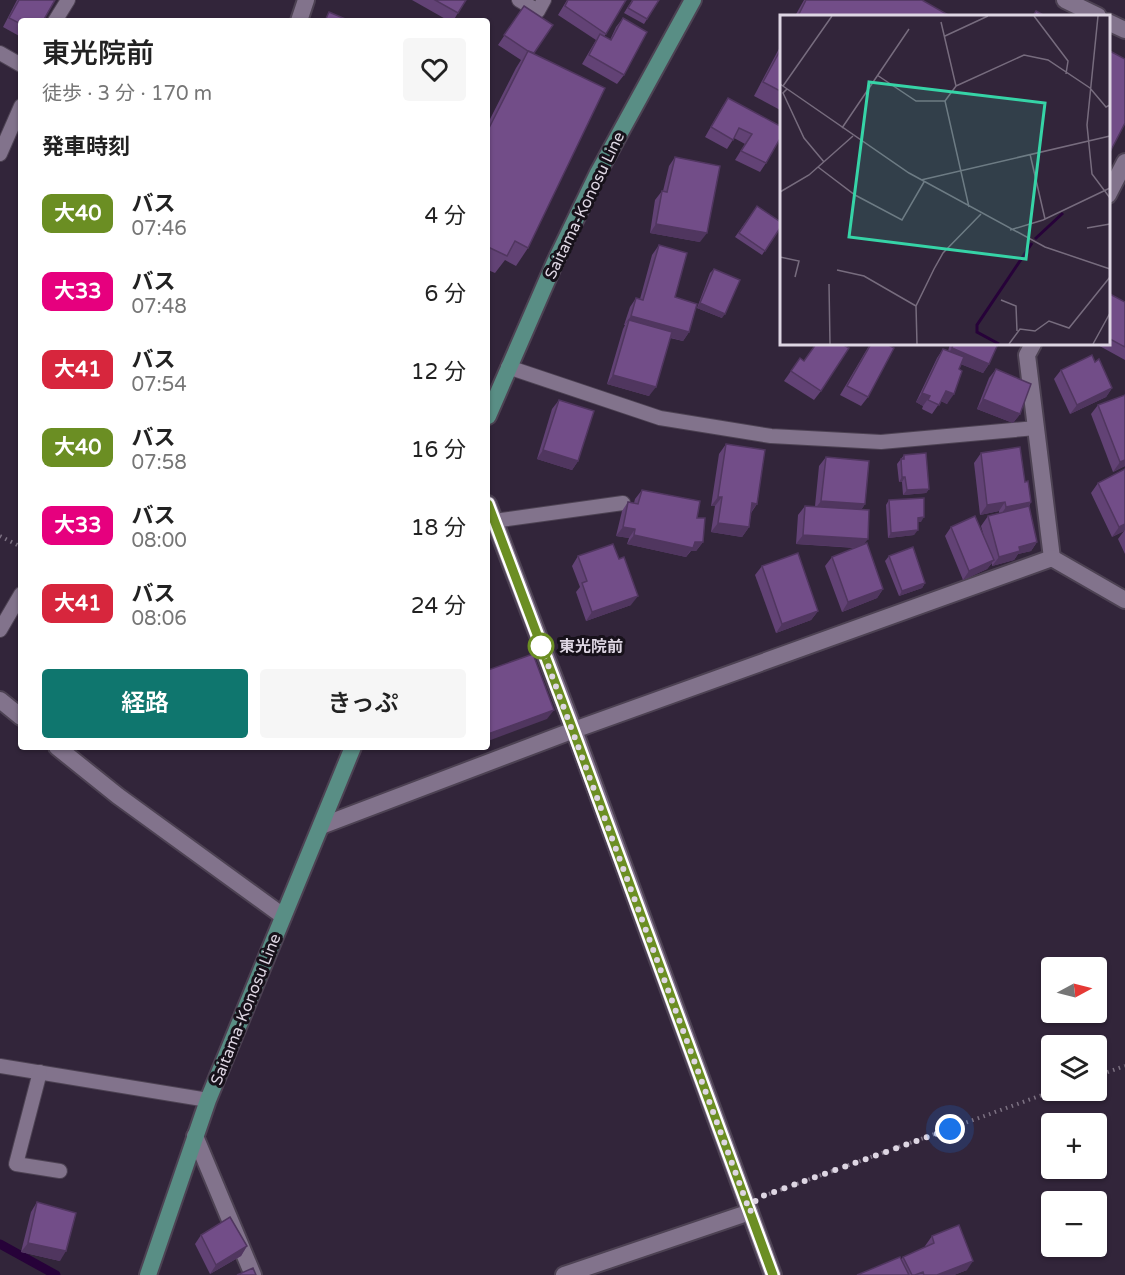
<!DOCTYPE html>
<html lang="ja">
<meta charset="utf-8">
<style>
:root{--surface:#fff;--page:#f6f6f6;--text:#222;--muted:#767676;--accent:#0f766e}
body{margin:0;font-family:"Varela Round","Noto Sans JP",sans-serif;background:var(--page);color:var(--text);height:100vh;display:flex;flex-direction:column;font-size:22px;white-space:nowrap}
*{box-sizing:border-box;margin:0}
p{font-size:20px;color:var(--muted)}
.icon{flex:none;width:33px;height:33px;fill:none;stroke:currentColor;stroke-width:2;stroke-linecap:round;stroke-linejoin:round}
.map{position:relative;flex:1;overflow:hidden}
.side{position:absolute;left:18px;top:18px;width:472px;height:732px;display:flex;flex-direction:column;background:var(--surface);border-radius:6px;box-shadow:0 2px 4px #0004}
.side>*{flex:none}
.badge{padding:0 12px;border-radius:9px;font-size:21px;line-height:39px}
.needle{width:39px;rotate:83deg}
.tools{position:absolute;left:1041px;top:957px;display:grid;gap:12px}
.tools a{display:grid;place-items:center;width:66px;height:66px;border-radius:6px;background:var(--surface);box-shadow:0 2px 4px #0004;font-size:30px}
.you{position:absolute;width:30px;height:30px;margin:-15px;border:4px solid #fff;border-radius:50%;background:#1a73e8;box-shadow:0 0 0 9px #1a73e833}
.map>.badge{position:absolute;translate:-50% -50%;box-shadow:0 0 0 3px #fff}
h2{padding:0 24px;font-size:22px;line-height:54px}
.round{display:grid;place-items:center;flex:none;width:63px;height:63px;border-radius:6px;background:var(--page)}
.overview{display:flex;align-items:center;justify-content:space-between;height:102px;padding:0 24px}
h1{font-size:28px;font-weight:600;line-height:45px}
.button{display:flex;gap:12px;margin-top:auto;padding:12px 24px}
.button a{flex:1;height:69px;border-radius:6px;background:var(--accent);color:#fff;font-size:24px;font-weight:600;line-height:69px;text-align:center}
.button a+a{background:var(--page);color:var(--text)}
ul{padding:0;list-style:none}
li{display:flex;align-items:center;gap:18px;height:78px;padding:0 24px}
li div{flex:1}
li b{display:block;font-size:22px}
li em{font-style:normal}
li .badge{min-width:66px;font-weight:700;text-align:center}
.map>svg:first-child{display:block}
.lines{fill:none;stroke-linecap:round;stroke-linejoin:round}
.stream{stroke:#270239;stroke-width:9}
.service-casing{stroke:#4d4253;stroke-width:16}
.minor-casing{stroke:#4d4253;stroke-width:20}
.tertiary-casing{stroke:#4d4253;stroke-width:20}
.primary-casing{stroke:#4d4253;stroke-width:20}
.path{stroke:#7c7182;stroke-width:4;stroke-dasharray:1.5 4.5;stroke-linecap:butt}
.service{stroke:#82738c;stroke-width:14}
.minor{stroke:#82738c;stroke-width:16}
.tertiary{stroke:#82738c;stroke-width:16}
.primary{stroke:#598e85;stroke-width:16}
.wall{fill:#624275}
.shaded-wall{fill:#50365f}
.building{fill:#724d88;stroke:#50365f;stroke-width:1.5}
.line-casing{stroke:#fff;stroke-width:14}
.line{stroke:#6b8e23;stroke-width:9}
.walk{stroke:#ded6e3;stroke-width:6;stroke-dasharray:0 10.8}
.stop-dot{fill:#fff;stroke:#6b8e23;stroke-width:3}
.labels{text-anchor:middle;stroke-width:6;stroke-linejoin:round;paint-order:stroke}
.street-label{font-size:16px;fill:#ded6e3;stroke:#17111a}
.stop-label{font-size:16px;font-weight:bold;fill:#ded6e3;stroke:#17111a;text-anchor:start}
.inset-river{fill:none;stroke:#270239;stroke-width:3}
.inset-road{fill:none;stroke:#776c7e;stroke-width:1.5}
.view{fill:#36d4a7;fill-opacity:0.15;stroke:#36d4a7;stroke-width:3}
.inset-edge{fill:none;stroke:#ded6e3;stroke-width:3}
</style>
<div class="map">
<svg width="1125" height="1275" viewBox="0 0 1125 1275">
<rect width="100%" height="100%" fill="#32253a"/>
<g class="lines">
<!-- stream -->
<polyline class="stream" points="0,1244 56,1275"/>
<!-- service casing -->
<g class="service-casing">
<g id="service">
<polyline points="519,0 538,11 544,0"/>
<polyline points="55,21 68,0"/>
<polyline points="0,53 21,65"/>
<polyline points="0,154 21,106"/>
<polyline points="508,367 660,418 771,436 881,442 1036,428"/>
<polyline points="494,521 623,503"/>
<polyline points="0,630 21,594"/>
<polyline points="0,1066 208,1100"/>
<polyline points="40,1072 16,1164 60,1171"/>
</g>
</g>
<!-- minor casing -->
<g class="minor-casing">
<g id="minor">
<polyline points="1065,0 1098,16"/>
<polyline points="299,21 306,0"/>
<polyline points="1108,22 1125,30"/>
<polyline points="1108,195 1125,162"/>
<polyline points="1033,344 1027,355 1052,558"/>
<polyline points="0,700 21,717"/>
<polyline points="57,747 118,796 283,916"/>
<polyline points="321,826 574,730 1052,558 1125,600"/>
<polyline points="195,1136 253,1275"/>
<polyline points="564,1275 750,1212"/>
</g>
</g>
<!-- tertiary casing -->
<g class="tertiary-casing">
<polyline id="tertiary" points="488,504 574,730 773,1275"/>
</g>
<!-- primary casing -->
<g class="primary-casing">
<g id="primary">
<polyline points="488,416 555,262 598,173 693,0"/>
<polyline points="148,1275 208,1100 353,747"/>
</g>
</g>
<!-- path -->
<g class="path">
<polyline points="0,536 21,547"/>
<polyline points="1096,1076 1125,1066"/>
<polyline points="769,1194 1056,1090"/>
</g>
<!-- service -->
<use href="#service" class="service"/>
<!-- minor -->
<use href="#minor" class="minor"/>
<!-- tertiary -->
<use href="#tertiary" class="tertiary"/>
<!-- primary -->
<use href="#primary" class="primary"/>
</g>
<!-- wall -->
<g class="wall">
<polygon points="17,0 55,0 21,21 21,37 3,27"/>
<polygon points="412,0 466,0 453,21 449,21"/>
<polygon points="567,0 626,0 604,37 610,40 616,27 623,18 624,75 617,84 582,64 596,40 558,15"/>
<polygon points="632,0 659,0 644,24 624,13"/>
<polygon points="804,0 922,0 950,16 795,16"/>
<polygon points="524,6 534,53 528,248 516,266 505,260 495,273 488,270 488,123 516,68 521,60 498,45"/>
<polygon points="782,43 782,111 754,96"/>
<polygon points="728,98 782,127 766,163 760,172 735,160 745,144 734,138 727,149 705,137 722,107"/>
<polygon points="675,157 700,242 650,233 655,200 662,191 663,191 669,166"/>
<polygon points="757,206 782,225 762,255 735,237"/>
<polygon points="659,245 675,297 689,332 683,341 670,338 649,396 607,384 623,329 625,325 624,325 630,307 636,298 640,299 652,255"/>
<polygon points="714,269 722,318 697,308 710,273"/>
<polygon points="1108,293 1125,302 1125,360 1096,344 1108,344"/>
<polygon points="870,344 887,344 868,397 861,406 840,395"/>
<polygon points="950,344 998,344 989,364 983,373 961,364 947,404 941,401 932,414 922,409 923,406 916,402 937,358 943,349 948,351"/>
<polygon points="800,358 821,391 814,400 784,381"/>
<polygon points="1095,362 1112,388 1106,397 1070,414 1054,379 1061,370"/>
<polygon points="996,369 1020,414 1013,423 977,409 989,378"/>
<polygon points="559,400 578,461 572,470 537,459 552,409"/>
<polygon points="1098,405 1125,466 1113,472 1091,414"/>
<polygon points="726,444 757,504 751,513 749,527 742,537 711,532 715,506 711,506 719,454"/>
<polygon points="981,453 1025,482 1031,502 1029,506 1037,542 1031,551 1018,554 1014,560 992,566 992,563 987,569 963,580 945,536 951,527 984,537 981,526 988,516 999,513 999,511 980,515 974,463"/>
<polygon points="904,455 929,489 926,493 903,495 902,482 899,482 897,464"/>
<polygon points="826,457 865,504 861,510 864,545 883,589 877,598 842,612 825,566 832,557 855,548 796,544 798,515 805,506 815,506 819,466"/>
<polygon points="1125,469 1125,554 1118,539 1124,531 1112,537 1091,493 1098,483"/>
<polygon points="642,490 697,518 703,542 696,551 691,551 686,557 627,544 629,538 616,536 622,511 628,502 634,503 635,499"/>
<polygon points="889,500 921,522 918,522 914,535 888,538 886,505"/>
<polygon points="578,556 631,605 586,621 576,592 580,587 572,566"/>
<polygon points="889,556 925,583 922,588 899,596 885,561"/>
<polygon points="762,566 818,611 811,620 776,633 755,575"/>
<polygon points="37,1202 60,1261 21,1252 31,1212"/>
<polygon points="201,1235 247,1246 241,1256 210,1274 195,1244"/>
<polygon points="932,1236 967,1270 954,1275 857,1275 901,1260 903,1257 926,1247 925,1246"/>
</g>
<!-- shaded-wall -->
<g class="shaded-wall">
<polygon points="656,224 707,233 700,242 650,233"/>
<polygon points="700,303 725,314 722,318 697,308"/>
<polygon points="631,316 689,332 683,341 627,326 629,320 624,325"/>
<polygon points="952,348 989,364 983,373 945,358"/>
<polygon points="613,375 656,387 649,396 607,384"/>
<polygon points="1112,388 1106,397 1070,414 1077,405"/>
<polygon points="946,391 954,394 947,404 939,400"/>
<polygon points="922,393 930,396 923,406 916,402"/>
<polygon points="983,399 1020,414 1013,423 977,409"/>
<polygon points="543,450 578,461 572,470 537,459"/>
<polygon points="1125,460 1125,466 1113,472 1120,462"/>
<polygon points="902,477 905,477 902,482 899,482"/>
<polygon points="929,489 926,493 903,495 907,490"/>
<polygon points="718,497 722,497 715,506 711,506"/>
<polygon points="821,501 865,504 858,514 814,510"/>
<polygon points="1005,502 999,511 980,515 987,505"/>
<polygon points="1031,502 1024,512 1000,516 1006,507"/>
<polygon points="752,503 757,504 750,513"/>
<polygon points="924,517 921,522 914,522 918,518"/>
<polygon points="718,523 749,527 742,537 711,532"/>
<polygon points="1125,524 1125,530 1124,531 1112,537 1119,527"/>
<polygon points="623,527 635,529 629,538 616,536"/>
<polygon points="918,530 914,535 888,538 891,533"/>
<polygon points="634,535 695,542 703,542 696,551 690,551 686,557 627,544"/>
<polygon points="803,535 868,539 861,548 796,544"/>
<polygon points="1037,542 1031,551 1018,554 1014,560 992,566 999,557 1019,547"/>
<polygon points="994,560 987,569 963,580 969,571"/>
<polygon points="925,583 922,588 899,596 902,591"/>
<polygon points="883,589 877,598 842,612 848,602"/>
<polygon points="638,596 631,605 586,621 592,612"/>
<polygon points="818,611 811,620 776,633 782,624"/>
<polygon points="554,710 547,719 488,741 488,734"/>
<polygon points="28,1243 66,1251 60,1261 21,1252"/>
<polygon points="247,1246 241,1256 210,1274 216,1265"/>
<polygon points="973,1261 967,1270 954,1275 937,1275"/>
</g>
<!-- building -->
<g class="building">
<polygon points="19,0 55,0 43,21 21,21 21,24 9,18"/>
<polygon points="435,0 466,0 458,13"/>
<polygon points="568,0 626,0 606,34 565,6"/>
<polygon points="633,0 659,0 647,19 628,8"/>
<polygon points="806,0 922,0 950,16 798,16"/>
<polygon points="524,6 553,25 534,53 528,51 504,35"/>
<polygon points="1036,11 1045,16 1033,16"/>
<polygon points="329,12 350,21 325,21"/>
<polygon points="623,18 647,32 624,75 589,55 600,34 611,40"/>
<polygon points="782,47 782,92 763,82"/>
<polygon points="1108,50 1125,59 1125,123 1108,156"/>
<polygon points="528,51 605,88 528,248 515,241 507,256 488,247 488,130"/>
<polygon points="728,98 782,127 782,135 766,163 741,151 752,134 739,128 733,140 711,127"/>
<polygon points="675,157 720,166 707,233 656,224 662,191 667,192"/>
<polygon points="757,206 782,223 782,225 765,251 739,233"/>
<polygon points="659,245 687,253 675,297 697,304 689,332 631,316 636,298 643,300"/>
<polygon points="714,269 740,280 725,314 700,303"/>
<polygon points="1108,293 1125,302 1125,347 1108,338"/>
<polygon points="629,320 672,332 656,387 613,375"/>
<polygon points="816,344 842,344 849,348 821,391 791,371 800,358 804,361"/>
<polygon points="871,344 887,344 894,348 868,397 847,386"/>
<polygon points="953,344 998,344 989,364 952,348"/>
<polygon points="943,349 964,357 959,369 962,371 954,394 946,391 939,405 928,400 930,396 922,393"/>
<polygon points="1092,355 1095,362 1099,359 1112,388 1077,405 1061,370"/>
<polygon points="996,369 1031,384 1020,414 983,399"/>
<polygon points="1125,395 1125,460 1120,462 1098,405"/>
<polygon points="559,400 594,411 578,461 543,450"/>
<polygon points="726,444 765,450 757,504 752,503 749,527 718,523 722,497 718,497"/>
<polygon points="1020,447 1025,482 1028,481 1031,502 1006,507 1005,502 987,505 981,453"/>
<polygon points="926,453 929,489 907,490 905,477 902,477 901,459 904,459 904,455"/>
<polygon points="826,457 869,461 865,504 821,501"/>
<polygon points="1125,469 1125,524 1119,527 1098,483"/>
<polygon points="642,490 700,501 697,518 705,518 703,542 695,542 693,548 634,535 635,529 623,527 628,502 638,504"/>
<polygon points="924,498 924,517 918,518 918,530 891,533 889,500"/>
<polygon points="805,506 869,510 868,539 803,535"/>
<polygon points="1029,506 1037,542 1019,547 1020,551 999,557 988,516"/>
<polygon points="975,516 994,560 969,571 951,527"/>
<polygon points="867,543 883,589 848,602 832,557"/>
<polygon points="613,544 619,559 624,557 638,596 592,612 582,583 587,581 578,556"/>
<polygon points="913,547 925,583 902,591 889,556"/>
<polygon points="798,553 818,611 782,624 762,566"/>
<polygon points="533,654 554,710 488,734 488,670"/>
<polygon points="37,1202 76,1213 66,1251 28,1243"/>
<polygon points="230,1217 247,1246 216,1265 201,1235"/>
<polygon points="959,1225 973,1261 937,1275 924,1275 923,1272 915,1275 912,1275 903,1257 934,1243 932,1236"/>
<polygon points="900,1257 909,1275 857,1275"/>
<polygon points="253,1268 256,1275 237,1275"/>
</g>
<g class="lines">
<!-- line casing -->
<g class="line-casing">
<polyline id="line" points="488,504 573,730 773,1275"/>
</g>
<!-- line -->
<use href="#line" class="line"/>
<!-- walk -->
<polyline class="walk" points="541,646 750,1212 757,1198 950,1129"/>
</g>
<!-- markers -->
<circle class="stop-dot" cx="541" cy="646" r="12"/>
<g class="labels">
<!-- street labels -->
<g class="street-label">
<text transform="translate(584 205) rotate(-64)" y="6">Saitama-Konosu Line</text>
<text transform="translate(245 1009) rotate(-68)" y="6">Saitama-Konosu Line</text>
</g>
<!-- stop labels -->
<g class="stop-label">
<text x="559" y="652">東光院前</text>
</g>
</g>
<!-- overview -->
<g transform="translate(780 15)">
<rect width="330" height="330" fill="#32253a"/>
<path class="inset-river" d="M 255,224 L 283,198M 219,329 L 197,317 L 197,310 L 252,228"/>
<path class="inset-road" d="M 254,1 L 288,46 L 286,59M 318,1 L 307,110 L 312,159 L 330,183M 161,7 L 176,71 L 165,86 L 189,192M 165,21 L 208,1M 97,60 L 136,86 L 165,86M 0,69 L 129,158 L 265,232 L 330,254M 3,71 L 52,1M 176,71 L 244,40 L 268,45 L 310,73 L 326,92 L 330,90M 7,74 L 3,78 L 24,123 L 44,147M 62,113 L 129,14M 250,139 L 265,204M 38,152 L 75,180 L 122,205 L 144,167M 141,165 L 330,121M 0,177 L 29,160 L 73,121M 307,213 L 330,209M 230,215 L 263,205 L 330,173M 0,242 L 19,246 L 15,262M 57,255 L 84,261 L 136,291M 49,269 L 50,329M 221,285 L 236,291 L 237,316M 137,329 L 136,291 L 154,254 L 163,238 L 201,199M 229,329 L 240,314 L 255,316 L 269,306 L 289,313 L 330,262M 313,329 L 330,298"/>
<path class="view" d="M 89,67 L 265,88 L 246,244 L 69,222 Z"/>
<rect width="330" height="330" class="inset-edge"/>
</g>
</svg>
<div class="tools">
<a><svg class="needle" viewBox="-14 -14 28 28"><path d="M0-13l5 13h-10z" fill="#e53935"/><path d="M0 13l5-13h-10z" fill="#767676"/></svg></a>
<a><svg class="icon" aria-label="layers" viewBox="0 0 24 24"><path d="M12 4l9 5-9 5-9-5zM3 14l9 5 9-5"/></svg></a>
<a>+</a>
<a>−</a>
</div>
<div class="you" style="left:950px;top:1129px"></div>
<section class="side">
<div class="overview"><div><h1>東光院前</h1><p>徒歩 · 3 分 · 170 m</p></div><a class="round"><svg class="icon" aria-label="heart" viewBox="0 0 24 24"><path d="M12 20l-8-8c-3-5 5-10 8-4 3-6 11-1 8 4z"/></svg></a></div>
<h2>発車時刻</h2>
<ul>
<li><span class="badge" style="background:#6b8e23;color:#fff">大40</span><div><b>バス</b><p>07:46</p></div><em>4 分</em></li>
<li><span class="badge" style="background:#e6007e;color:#fff">大33</span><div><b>バス</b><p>07:48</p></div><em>6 分</em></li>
<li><span class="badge" style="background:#d7263d;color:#fff">大41</span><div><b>バス</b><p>07:54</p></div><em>12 分</em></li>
<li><span class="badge" style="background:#6b8e23;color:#fff">大40</span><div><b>バス</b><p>07:58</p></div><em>16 分</em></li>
<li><span class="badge" style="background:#e6007e;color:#fff">大33</span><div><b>バス</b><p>08:00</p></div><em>18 分</em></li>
<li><span class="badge" style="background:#d7263d;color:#fff">大41</span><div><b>バス</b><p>08:06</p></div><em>24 分</em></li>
</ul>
<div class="button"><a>経路</a><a>きっぷ</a></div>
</section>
</div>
